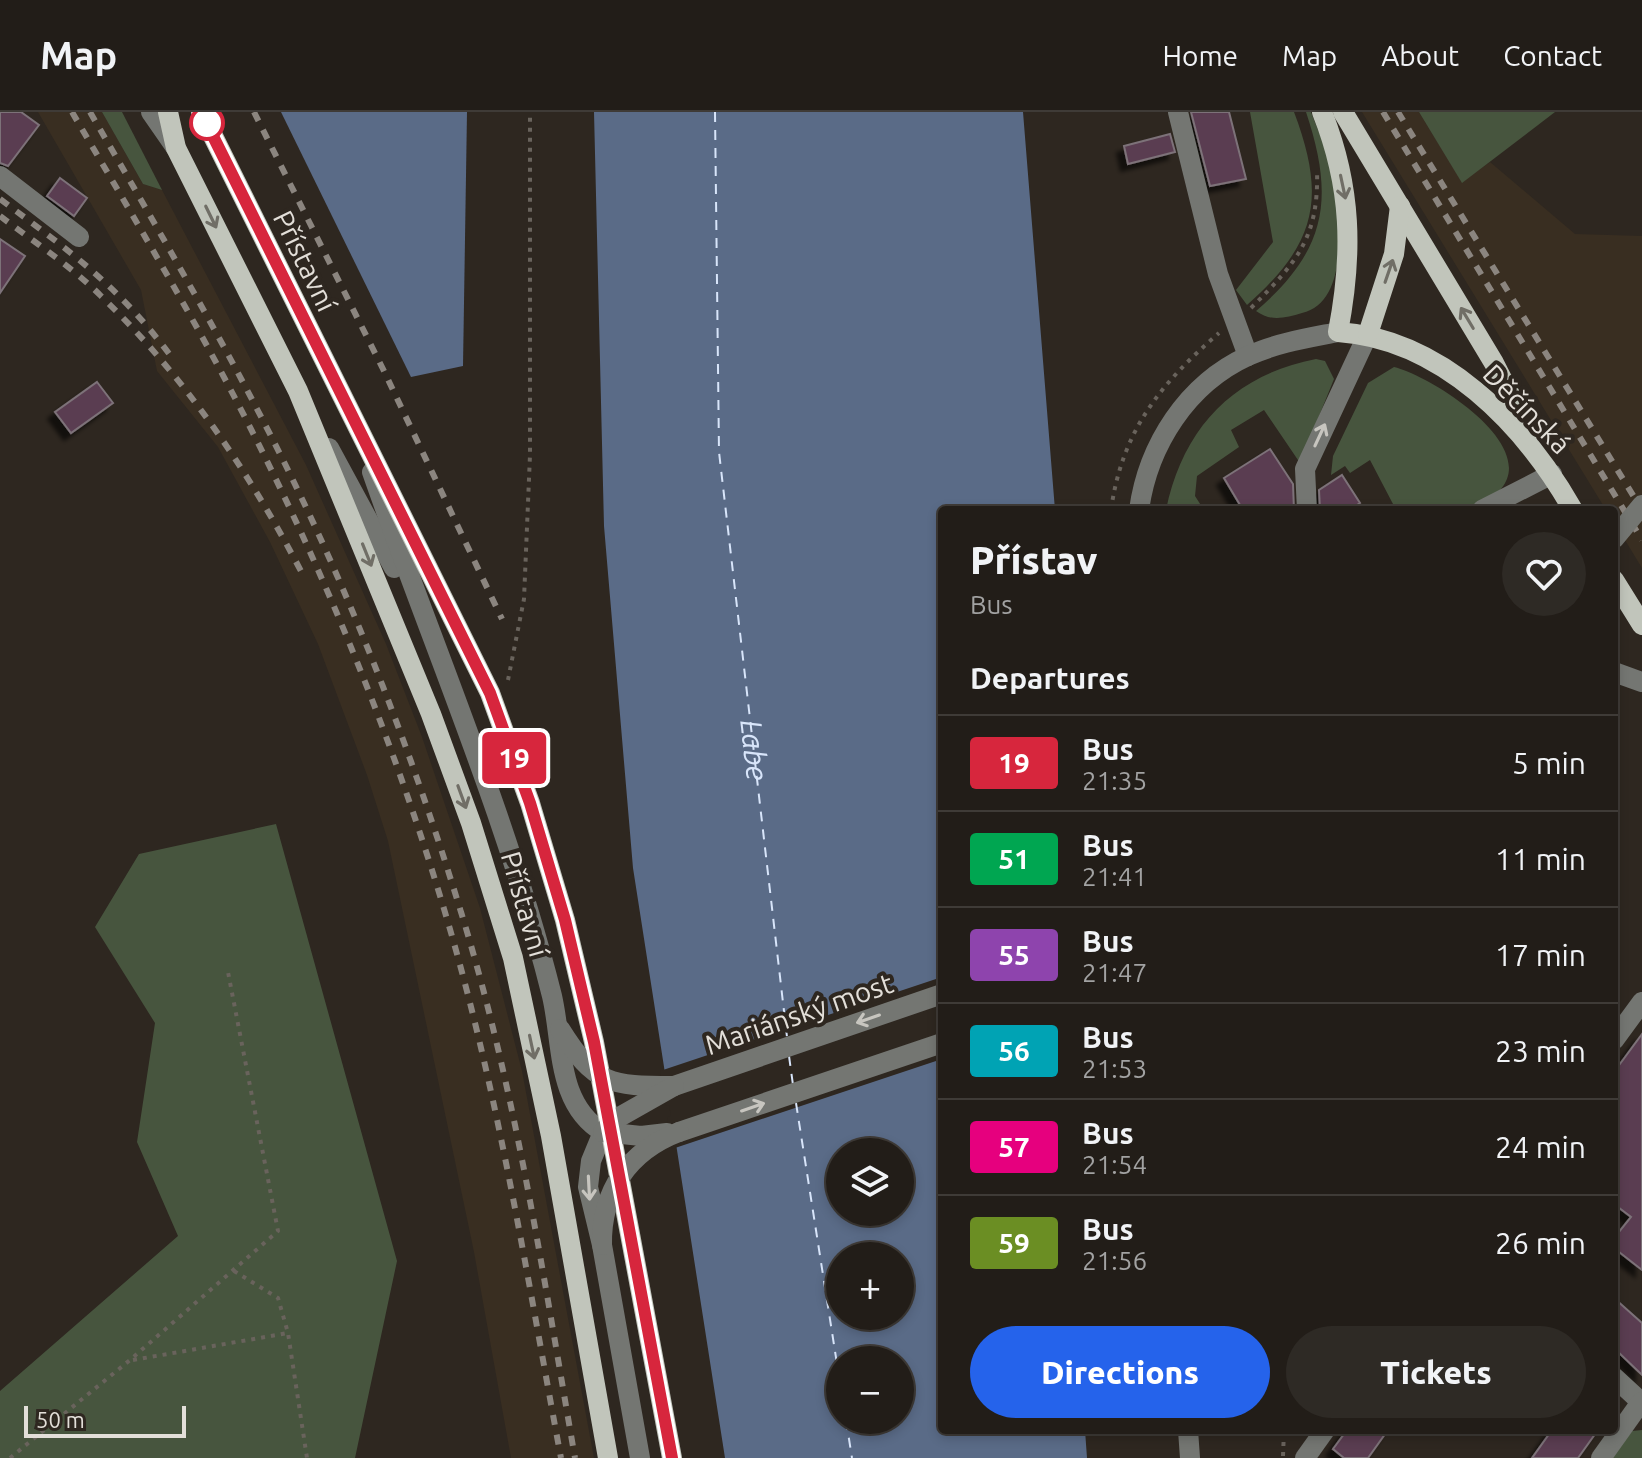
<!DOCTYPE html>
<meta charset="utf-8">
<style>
:root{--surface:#221d18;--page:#2e2a25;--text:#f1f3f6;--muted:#a2a2a2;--line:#3f3b37;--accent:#2563eb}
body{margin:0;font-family:Ubuntu,sans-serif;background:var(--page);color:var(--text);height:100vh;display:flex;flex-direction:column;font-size:30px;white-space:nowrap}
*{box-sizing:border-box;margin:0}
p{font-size:26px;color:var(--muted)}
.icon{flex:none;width:44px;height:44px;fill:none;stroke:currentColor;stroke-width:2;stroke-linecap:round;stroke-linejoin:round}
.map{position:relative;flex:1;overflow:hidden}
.drawer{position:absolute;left:938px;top:394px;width:680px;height:928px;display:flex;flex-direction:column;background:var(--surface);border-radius:8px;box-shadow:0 4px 12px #0003,0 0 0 2px var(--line)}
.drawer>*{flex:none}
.badge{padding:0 16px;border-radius:6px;font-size:28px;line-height:52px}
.tools{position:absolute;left:826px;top:1026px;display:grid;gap:16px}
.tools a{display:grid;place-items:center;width:88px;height:88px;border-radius:50%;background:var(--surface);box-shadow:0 4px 12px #0003,0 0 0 2px var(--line);font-size:40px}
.scale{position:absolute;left:24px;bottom:20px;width:162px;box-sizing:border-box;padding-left:8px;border:4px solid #e3dfd9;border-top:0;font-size:22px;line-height:28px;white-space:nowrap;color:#e3dfd9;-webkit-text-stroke:6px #2e2720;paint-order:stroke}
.map>.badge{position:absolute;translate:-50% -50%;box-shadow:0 0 0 4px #fff}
h2{padding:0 32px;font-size:30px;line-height:72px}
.round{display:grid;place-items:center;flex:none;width:84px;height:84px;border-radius:42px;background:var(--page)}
.head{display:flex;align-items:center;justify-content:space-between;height:136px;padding:0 32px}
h1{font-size:38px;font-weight:800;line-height:60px}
.button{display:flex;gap:16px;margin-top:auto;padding:16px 32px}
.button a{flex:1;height:92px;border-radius:48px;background:var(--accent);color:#fff;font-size:32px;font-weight:800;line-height:92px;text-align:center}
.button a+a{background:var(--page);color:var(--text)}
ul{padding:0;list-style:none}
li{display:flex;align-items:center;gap:24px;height:96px;padding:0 32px;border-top:2px solid var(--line)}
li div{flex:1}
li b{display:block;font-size:30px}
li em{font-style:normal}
li .badge{min-width:88px;font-weight:700;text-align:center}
header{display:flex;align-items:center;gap:48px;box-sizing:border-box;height:112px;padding:0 40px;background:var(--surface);border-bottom:2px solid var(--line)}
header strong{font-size:38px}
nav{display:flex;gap:44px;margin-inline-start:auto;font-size:28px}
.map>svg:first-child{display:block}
.built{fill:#392e21}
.green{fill:#47553e}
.water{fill:#5a6b87;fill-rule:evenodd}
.pier{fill:#2e2720}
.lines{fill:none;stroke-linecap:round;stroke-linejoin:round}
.ferry{stroke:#d8e5fa;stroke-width:2;stroke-dasharray:10 8;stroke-linecap:butt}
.building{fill:#5a3e51;stroke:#7d7279;stroke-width:2;filter:url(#shadow)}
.path{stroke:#69635c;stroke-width:4;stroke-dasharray:4 6;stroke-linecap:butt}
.minor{stroke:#747672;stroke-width:20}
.major{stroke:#c1c5bb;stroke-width:20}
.rail{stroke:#8b857f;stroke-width:6;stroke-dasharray:10 10;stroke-linecap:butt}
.minor-bridge{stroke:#747672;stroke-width:20}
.oneway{stroke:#706e66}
.oneway2{stroke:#c7c5bf}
.line-casing{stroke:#fff;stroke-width:18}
.line{stroke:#d7263d;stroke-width:12}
.stop-dot{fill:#fff;stroke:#d7263d;stroke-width:4}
.labels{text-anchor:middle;stroke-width:8;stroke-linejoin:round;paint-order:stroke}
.street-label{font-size:28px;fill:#e3dfd9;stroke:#2e2720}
.water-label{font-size:30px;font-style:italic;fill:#d8e5fa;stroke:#2e2720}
</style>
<header>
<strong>Map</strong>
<nav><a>Home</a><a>Map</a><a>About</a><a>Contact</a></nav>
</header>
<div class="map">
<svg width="1642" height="1346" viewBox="0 0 1642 1346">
<defs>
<filter id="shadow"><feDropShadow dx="-7" dy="7" stdDeviation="2" flood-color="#0009"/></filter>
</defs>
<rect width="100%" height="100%" fill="#2e2720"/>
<!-- built -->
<g class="built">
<polygon points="38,0 102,0 143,72 162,78 306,353 386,532 422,625 480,796 522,959 594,1346 511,1346 474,1140 388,729 367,663 318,532 270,430 218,335 157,259 141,178"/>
<polygon points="1362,0 1419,0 1462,70 1490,50 1575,122 1642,124 1642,456 1614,410 1614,398 1606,398"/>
</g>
<!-- green -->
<g class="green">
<polygon points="102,0 122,0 162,78 143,72"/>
<path d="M 1250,0 L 1294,0 C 1327,87 1316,132 1247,193 L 1236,178 L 1273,130 Z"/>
<path d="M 1306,0 L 1311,0 C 1318,19 1328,39 1332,58 C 1340,96 1352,190 1302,201 C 1285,206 1271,210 1256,199 C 1327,138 1335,87 1306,0 Z"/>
<polygon points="1419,0 1555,0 1462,71"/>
<path d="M 1316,247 L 1325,249 L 1334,267 L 1300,351 L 1264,298 L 1231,318 L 1239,335 L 1197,364 L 1195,384 L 1204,398 L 1166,398 C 1183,316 1233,263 1316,247 Z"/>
<path d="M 1394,255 C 1431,264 1539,332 1501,377 C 1493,385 1482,394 1471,397 C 1445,404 1411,398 1385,398 L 1393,392 L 1370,348 L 1350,361 L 1345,354 L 1331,363 L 1333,344 L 1368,271 Z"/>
<polygon points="276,712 397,1149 355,1346 0,1346 0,1279 178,1124 137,1030 155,911 95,815 139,742"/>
<polygon points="1642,1318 1642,1346 1611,1346 1632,1319"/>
</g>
<!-- water -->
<g class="water">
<polygon points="281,0 467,0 463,254 411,265"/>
<path d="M 594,0 L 1023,0 L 1055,398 L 942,398 L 942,1318 L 1085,1318 L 1087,1346 L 725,1346 L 633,756 L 604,414 ZM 840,1040 L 900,1040 L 900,1100 L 840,1100 ZM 840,1144 L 900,1144 L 900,1204 L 840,1204 ZM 840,1248 L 900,1248 L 900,1308 L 840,1308 Z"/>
</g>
<!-- pier -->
<polygon class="pier" points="942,865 942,947 672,1037 667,1005 671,1004 669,993 666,994 660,959"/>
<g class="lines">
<!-- ferry -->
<g class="ferry">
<path id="s1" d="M 715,0 L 719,340 L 787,925"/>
<polyline points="789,944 793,973"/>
<polyline points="796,991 840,1271"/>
<polyline points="846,1308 852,1346"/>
</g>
</g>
<!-- building -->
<g class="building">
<polygon points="0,0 21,0 39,13 8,54 0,51"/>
<polygon points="1191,0 1229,0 1246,67 1210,74"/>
<polygon points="1170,22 1175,40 1128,52 1124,34"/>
<polygon points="60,66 87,86 74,104 47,84"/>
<polygon points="0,127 25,144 0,181"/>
<polygon points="97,270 113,291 71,321 55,300"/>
<polygon points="1270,337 1293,372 1294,398 1243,398 1224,366"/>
<polygon points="1342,363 1360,391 1349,398 1320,398 1319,378"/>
<polygon points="1642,922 1642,1158 1614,1136 1614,1126 1631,1105 1614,1092 1614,960"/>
<polygon points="1614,1186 1642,1211 1642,1263 1614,1236"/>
<polygon points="1347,1318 1388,1318 1368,1346 1344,1346 1333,1337"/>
<polygon points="1552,1318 1598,1318 1578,1346 1532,1346"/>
</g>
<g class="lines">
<!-- path -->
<g class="path">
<path d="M 1251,196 C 1296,151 1319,126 1317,59"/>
<path d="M 1111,398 C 1122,319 1160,272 1219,221"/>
<polyline points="508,568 524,487 530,343 530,0"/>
<polyline points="234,1159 278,1186 288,1221 307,1346"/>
<polyline points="133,1248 288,1221"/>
<polyline points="1283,1344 1284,1318"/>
<polyline points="10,1346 130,1248 278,1119 228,860"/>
</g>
<!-- minor -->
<g class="minor">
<polyline points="151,0 176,36"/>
<polyline points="1178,0 1218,162 1248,244"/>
<polyline points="0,64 79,125"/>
<polyline points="329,336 394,456"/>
<path d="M 372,360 C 433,535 507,704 552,884 C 563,931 556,992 603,1020 L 591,1049 L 588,1075 L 602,1133 L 640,1346"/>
<path d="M 1139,398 C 1148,333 1187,272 1248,244 C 1276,231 1308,226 1338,220"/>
<polyline points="1307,398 1305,357 1368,222"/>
<polyline points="1482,398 1552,362"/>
<polyline points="1614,560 1642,570"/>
<polyline points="1614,928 1642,890"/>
<polyline points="674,974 942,882"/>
<polyline points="679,1020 942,931"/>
<polyline points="1614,1265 1642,1291"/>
<polyline points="1188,1318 1190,1346"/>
<polyline points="1305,1346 1325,1318"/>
<polyline points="1601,1346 1641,1290"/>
</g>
<!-- major -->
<g class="major">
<polyline points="168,0 176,36 298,279 431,602 471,711 513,846 551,1024 608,1346"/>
<polyline points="201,0 490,581 530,691 565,808 594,930 672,1346"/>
<path d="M 1322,0 C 1352,75 1353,142 1338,220 C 1442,227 1524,312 1573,398"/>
<polyline points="1343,0 1494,251 1531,324"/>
<polyline points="1368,222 1394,142 1400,94"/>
<polyline points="1614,468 1642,513"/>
</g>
<!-- rail -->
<g class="rail">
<path d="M 72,0 C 117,77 163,154 206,232 C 306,414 388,608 447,807 C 499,983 527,1165 561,1346"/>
<path d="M 90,0 C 159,119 229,238 290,362 C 359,503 415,650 461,800 C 516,978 543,1163 575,1346"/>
<polyline points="254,0 383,257 502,507"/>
<polyline points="1383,0 1642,428"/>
<polyline points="1398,0 1642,398"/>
<path d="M 0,87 C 71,140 120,175 173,247"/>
<path d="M 0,104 C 34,130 71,154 101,184 C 185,265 248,358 302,461"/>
</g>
<!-- minor-bridge -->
<g class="minor-bridge">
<polyline points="1614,427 1642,393"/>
<path d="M 560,917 C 595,973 610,974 674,974"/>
<polyline points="603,1020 614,1008 674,974"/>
<polyline points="603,1020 641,1024 667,1021"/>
<path d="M 602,1133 C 601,1079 629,1039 679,1020"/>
</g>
</g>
<!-- one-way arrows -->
<defs><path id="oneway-shaft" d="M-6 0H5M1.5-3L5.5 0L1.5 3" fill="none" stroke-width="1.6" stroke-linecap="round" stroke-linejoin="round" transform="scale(2)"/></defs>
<g class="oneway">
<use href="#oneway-shaft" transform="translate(1343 75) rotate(78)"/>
<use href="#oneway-shaft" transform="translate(211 105) rotate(64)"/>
<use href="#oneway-shaft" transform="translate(1389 159) rotate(-71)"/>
<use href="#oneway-shaft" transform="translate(1467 206) rotate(-121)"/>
<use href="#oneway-shaft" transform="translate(367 443) rotate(68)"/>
<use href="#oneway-shaft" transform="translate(462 685) rotate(70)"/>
<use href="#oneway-shaft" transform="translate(532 935) rotate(78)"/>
</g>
<g class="oneway2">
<use href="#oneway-shaft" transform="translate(1320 323) rotate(-65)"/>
<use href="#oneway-shaft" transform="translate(868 907) rotate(161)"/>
<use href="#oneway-shaft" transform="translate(753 995) rotate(-19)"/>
<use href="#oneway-shaft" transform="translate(589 1076) rotate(87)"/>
</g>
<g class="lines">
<!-- line casing -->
<g class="line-casing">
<polyline id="line" points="201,0 490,581 530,691 565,808 594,930 672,1346"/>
</g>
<!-- line -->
<use href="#line" class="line"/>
</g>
<!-- markers -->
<circle class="stop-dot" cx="207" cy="11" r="16"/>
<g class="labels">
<!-- street labels -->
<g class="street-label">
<text transform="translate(305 149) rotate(64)" y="10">Přístavní</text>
<text transform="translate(1527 297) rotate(46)" y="10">Děčínská</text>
<text transform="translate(525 792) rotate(74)" y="10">Přístavní</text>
<text transform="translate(799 902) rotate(-19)" y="10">Mariánský most</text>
</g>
<!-- water labels -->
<g class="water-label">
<text dy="10" stroke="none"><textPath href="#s1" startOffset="640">Labe</textPath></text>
</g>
</g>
</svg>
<div class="tools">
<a><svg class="icon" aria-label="layers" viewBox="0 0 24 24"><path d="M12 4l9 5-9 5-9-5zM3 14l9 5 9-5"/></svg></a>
<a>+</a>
<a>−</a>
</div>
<div class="scale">50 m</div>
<b class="badge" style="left:514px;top:646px;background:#d7263d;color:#fff">19</b>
<section class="drawer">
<div class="head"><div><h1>Přístav</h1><p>Bus</p></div><a class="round"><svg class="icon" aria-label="heart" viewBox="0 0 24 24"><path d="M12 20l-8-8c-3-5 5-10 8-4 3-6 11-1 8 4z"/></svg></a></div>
<h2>Departures</h2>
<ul>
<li><span class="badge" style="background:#d7263d;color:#fff">19</span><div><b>Bus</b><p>21:35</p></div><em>5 min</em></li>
<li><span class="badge" style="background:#00a651;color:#fff">51</span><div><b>Bus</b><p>21:41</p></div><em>11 min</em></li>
<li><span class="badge" style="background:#8e44ad;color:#fff">55</span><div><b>Bus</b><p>21:47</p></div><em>17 min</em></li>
<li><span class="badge" style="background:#00a3b4;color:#fff">56</span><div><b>Bus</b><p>21:53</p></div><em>23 min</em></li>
<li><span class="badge" style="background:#e6007e;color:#fff">57</span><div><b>Bus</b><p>21:54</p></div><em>24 min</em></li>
<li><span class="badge" style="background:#6b8e23;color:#fff">59</span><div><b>Bus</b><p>21:56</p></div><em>26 min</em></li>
</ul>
<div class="button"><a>Directions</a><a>Tickets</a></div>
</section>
</div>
